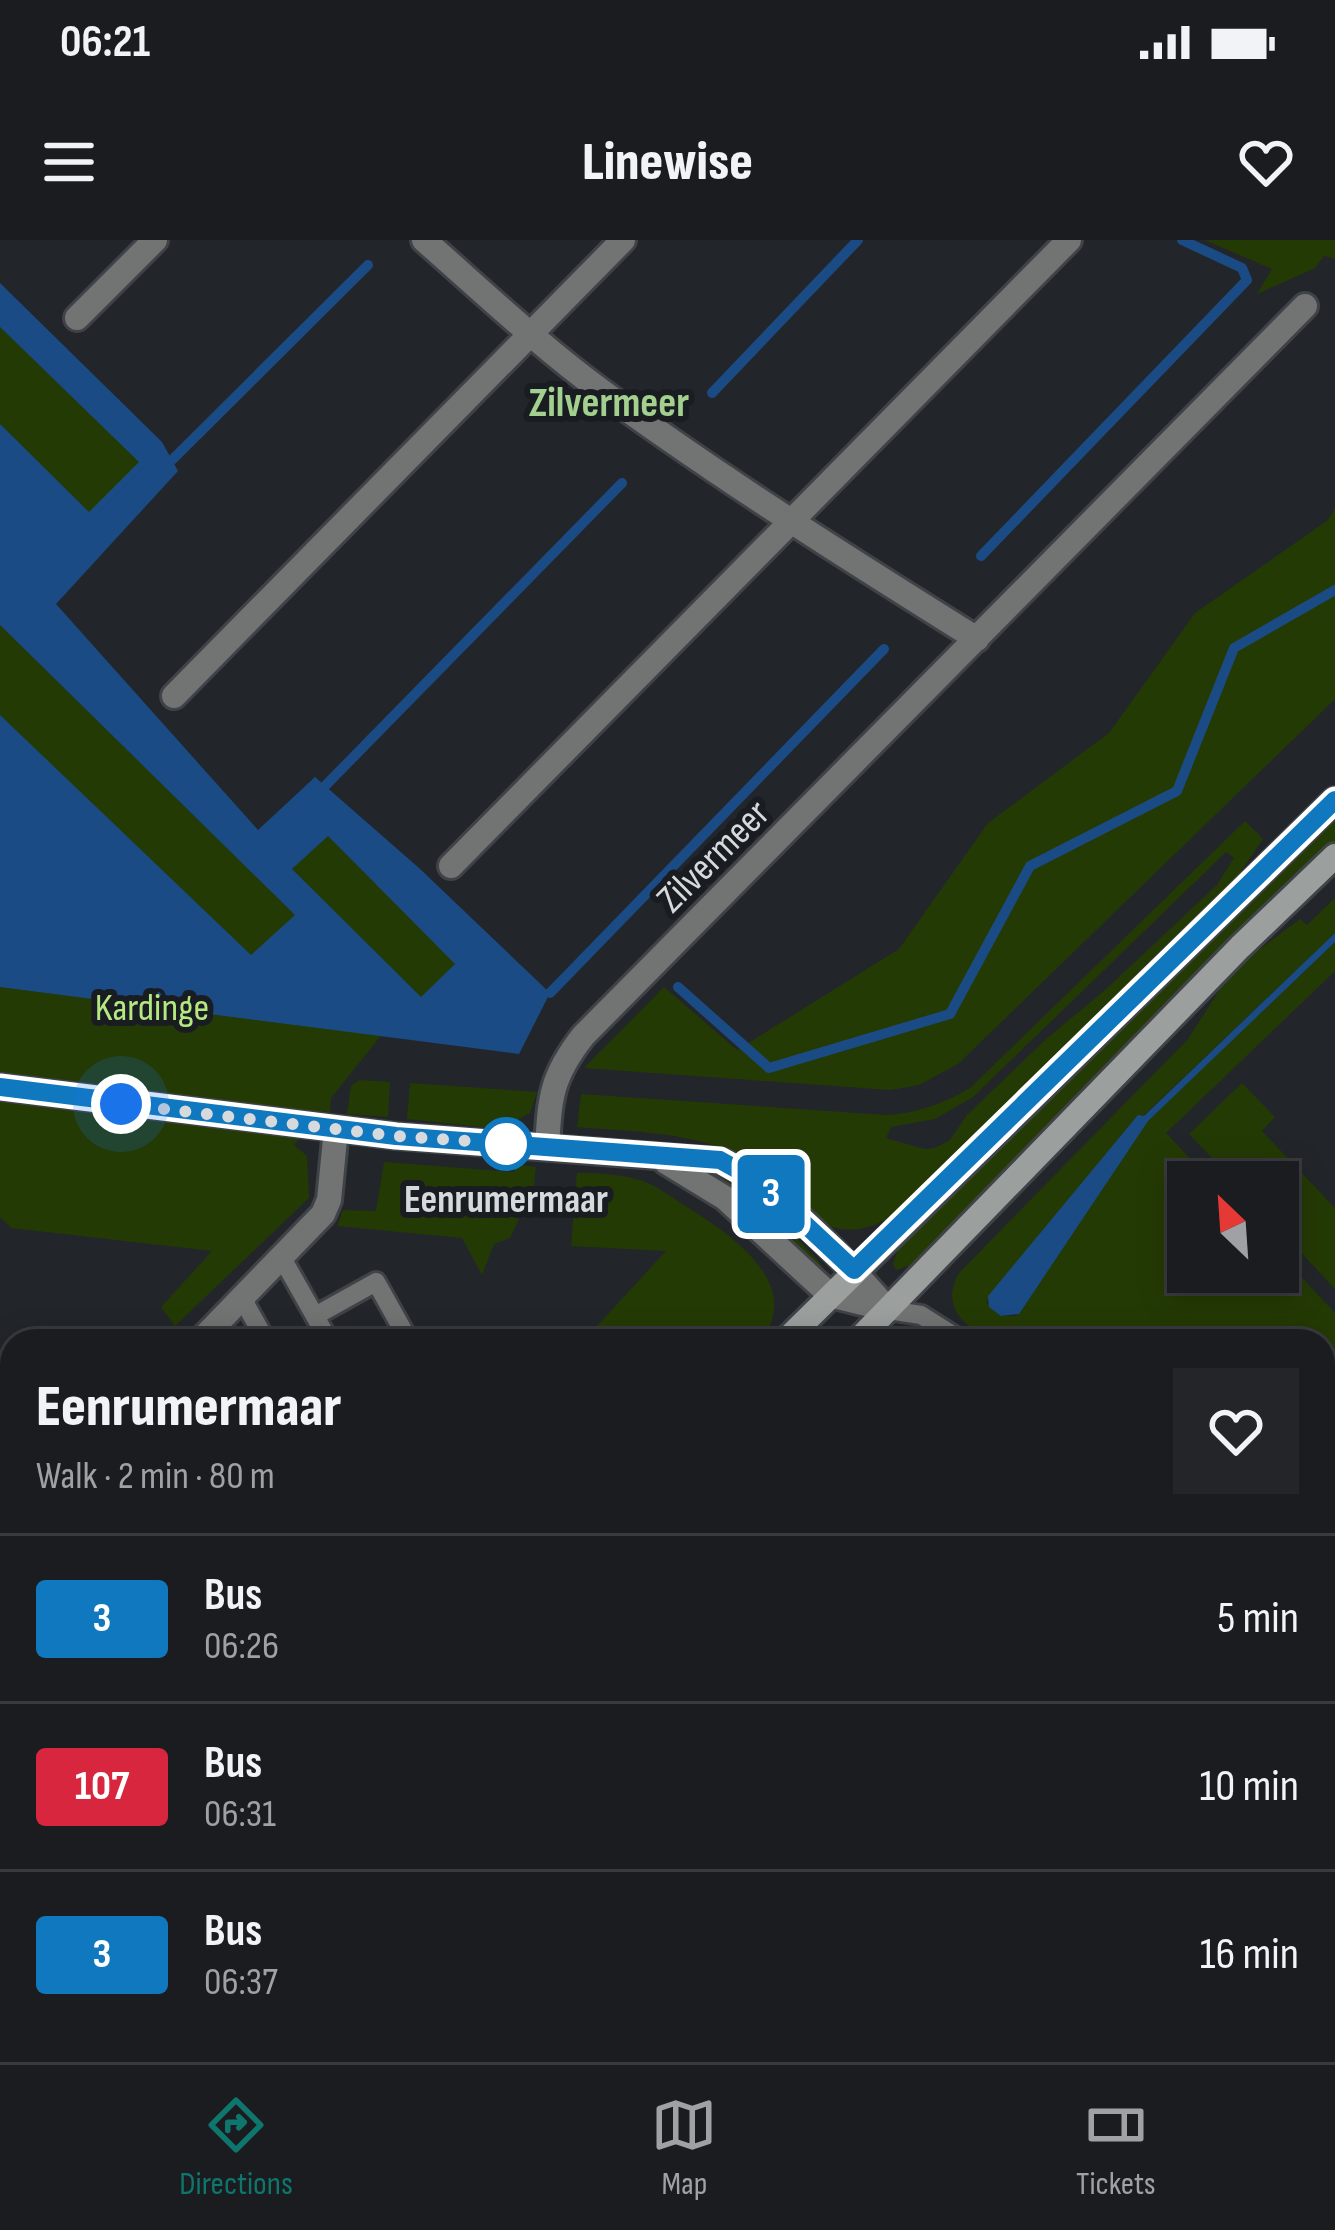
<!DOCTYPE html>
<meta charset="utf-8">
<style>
:root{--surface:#1a1c20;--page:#232529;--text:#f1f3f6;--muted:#9fa1a5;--line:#383a3e;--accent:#0f766e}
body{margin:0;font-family:"Sofia Sans Condensed",sans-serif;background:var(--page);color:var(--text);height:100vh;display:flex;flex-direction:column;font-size:45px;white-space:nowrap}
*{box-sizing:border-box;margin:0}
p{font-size:39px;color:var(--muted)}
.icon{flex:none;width:66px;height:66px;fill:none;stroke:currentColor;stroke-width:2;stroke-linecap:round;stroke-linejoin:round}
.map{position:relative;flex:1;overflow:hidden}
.details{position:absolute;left:0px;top:1089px;width:1335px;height:735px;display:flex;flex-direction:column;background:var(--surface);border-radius:36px 36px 0 0;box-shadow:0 6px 30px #0003,0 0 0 3px var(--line)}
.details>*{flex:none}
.badge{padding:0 24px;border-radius:9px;font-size:42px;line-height:78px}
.needle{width:78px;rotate:335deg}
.tools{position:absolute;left:1167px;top:921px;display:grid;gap:24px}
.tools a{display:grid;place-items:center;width:132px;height:132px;border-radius:0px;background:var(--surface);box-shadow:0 6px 30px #0003,0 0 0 3px var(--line);font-size:60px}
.you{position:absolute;width:60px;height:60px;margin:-30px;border:9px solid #fff;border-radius:50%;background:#1a73e8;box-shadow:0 0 0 18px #1a73e833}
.map>.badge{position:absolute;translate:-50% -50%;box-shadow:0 0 0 6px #fff}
.round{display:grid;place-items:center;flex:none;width:126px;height:126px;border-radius:0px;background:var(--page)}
.summary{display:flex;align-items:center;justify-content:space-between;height:204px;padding:0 36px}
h1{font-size:57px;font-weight:800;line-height:90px}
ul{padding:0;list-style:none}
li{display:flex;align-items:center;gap:36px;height:168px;padding:0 36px;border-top:3px solid var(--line)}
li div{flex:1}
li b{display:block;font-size:45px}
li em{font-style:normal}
li .badge{min-width:132px;font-weight:700;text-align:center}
.status{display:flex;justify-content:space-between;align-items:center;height:84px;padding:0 60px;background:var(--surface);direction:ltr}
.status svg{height:33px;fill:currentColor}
header{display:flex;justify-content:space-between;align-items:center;height:156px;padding:0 36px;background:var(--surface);font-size:54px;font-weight:800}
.dock{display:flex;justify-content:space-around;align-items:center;height:168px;border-top:3px solid var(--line);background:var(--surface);font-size:33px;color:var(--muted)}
.dock a{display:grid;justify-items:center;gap:6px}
.dock .active{color:var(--accent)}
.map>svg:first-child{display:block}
.green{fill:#243a04;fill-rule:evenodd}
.water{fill:#1b4b85;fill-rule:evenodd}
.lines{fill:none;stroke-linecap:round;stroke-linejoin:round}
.stream{stroke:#1b4b85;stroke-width:10}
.lane-casing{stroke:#3f4347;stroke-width:24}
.street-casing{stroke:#3f4347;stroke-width:30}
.secondary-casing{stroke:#3f4347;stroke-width:30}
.highway-casing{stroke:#3f4347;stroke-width:42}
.lane{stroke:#717473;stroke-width:18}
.street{stroke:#717473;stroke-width:24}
.secondary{stroke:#9ba09f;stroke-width:24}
.highway{stroke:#dae2e0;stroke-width:36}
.line-casing{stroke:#fff;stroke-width:27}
.line{stroke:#1078be;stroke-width:18}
.walk{stroke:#d7dadd;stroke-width:12;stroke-dasharray:0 21.6}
.stop-dot{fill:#fff;stroke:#1078be;stroke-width:6}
.labels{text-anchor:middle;stroke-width:12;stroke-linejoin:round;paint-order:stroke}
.street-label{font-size:39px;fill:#d7dadd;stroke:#191d21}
.park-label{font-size:39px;fill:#b6e882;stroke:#191d21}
.stop-label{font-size:39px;font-weight:bold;fill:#d7dadd;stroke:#191d21}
.neighbourhood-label{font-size:42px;font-weight:bold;fill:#a3d08f;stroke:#191d21}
</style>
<div class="status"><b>06:21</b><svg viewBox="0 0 49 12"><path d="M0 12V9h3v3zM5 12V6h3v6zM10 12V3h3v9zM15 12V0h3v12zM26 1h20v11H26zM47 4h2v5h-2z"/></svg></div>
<header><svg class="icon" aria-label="menu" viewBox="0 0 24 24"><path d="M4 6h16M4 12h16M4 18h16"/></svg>Linewise<svg class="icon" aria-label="heart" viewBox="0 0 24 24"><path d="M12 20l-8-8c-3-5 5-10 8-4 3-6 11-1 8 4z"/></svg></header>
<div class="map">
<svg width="1335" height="1822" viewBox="0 0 1335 1822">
<rect width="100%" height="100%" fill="#22262a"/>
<!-- green -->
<g class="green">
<polygon points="1205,0 1335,0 1335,19 1324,16 1315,28 1257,54 1272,29"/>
<polygon points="0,87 140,222 89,273 85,269 0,370"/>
<polygon points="1335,268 1335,459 958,824 919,845 890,850 584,828 664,747 737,810 899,709 988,583 1109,493 1195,373 1328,280"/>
<polygon points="0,385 287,667 361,699 292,629 327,595 456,724 421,758 415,753 331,858 330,872 321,871 294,905 307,916 309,958 175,1086 161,1067 212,1011 11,988 0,977"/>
<polygon points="1335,571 1335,604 1219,716 920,1022 896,1030 893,1024 903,997"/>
<path d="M 1245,581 L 1263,599 L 1228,650 L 900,972 C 812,1028 794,935 725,909 C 680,892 625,891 577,887 L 581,854 L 886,875 C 918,873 942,864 970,848 ZM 1226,612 L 1234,618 L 1217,645 L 1105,750 L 1045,800 L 967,875 L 950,900 L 935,908 L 924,909 L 886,898 L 891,887 L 935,879 L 973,857 Z"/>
<path d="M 1335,658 L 1335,693 L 1143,876 L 986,1062 L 1001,1076 L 1016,1076 L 1147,881 L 1335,702 L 1335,731 L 1166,893 L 1212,942 L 1188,942 L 1188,1032 L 1278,1032 L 1278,1012 L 1335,1073 L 1335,1191 L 1323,1212 L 1323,1101 L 992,1101 C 964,1085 940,1068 959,1033 L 1188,799 L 1233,729 L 1300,679 L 1307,685 Z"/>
<polygon points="359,840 390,842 388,877 347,874 351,846"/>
<polygon points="410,843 537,852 530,873 502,889 407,879"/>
<polygon points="1242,843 1275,877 1262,891 1335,968 1335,1049 1278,988 1278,942 1235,942 1189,894"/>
<polygon points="384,922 514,932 517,924 536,927 534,947 510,998 494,1004 482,1035 462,998 337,986 343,970 376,971"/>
<polygon points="714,930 759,959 825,1028 801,1017 711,936"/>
<path d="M 577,933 C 600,933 621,934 643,941 C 657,946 671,957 684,965 C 727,992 807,1044 760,1101 L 583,1101 L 666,1011 L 571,1006 Z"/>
<polygon points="12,1323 12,1567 0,1569 0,1335"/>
<polygon points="12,1761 12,1812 489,1812 487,1822 167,1822 0,1811 0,1762"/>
<polygon points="539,1812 670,1812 669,1822 540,1822"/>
<polygon points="715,1812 992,1812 1047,1822 715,1822"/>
</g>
<!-- water -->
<g class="water">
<path d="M 0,43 L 162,202 L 178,231 L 56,364 L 258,590 L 315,537 L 419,628 L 550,753 L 519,814 L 0,747 L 0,475 L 251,715 L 295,675 L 0,385 L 0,184 L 89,272 L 139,222 L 0,87 ZM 328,596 L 455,724 L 421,757 L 292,629 Z"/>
<polygon points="1335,693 1335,702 1148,881 1019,1074 1001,1076 989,1067 988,1056 1138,875 1144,876"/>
</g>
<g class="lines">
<!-- stream -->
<g class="stream">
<polyline points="712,153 858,0"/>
<polyline points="172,220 368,25"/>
<polyline points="981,316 1247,40 1242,28 1182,0"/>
<polyline points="325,546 622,243"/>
<polyline points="678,747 769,828 950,774 1030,626 1177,551 1234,408 1335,350"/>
<polyline points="550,753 884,409"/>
</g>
<!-- lane casing -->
<g class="lane-casing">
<g id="lane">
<polyline points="282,1018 329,1101"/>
<polyline points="242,1058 266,1101"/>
<polyline points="888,1070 921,1075 962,1101"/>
<polyline points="315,1076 376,1042 409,1101"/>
<polyline points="0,1243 12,1231"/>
<polyline points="1323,1311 1335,1317"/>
</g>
</g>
<!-- street casing -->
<g class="street-casing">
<g id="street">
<path d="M 424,0 C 482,51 538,104 600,150 C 722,239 849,319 977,399"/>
<polyline points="77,78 155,0"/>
<polyline points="174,456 623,0"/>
<polyline points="451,626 1069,0"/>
<path d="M 0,847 L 396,896 L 720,921 C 768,937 853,1029 888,1070"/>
<path d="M 547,907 C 550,857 551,837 583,796 L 1305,66"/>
<polyline points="666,922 725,958 830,1055 887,1069"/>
<polyline points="200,1101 323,974 329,960 336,889"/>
<polyline points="0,1304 12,1292"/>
</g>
</g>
<!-- secondary casing -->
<g class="secondary-casing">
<g id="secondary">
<polyline points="785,1101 1335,560"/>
<polyline points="857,1101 1240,707 1335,616"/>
<polyline points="518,1822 518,1812"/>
<polyline points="688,1822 689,1812"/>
</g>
</g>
<!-- highway casing -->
<g class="highway-casing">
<g id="highway">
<polyline points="0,1592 12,1590"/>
<polyline points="0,1690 12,1689"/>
<polyline points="1323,1716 1335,1720"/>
<polyline points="0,1737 12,1737"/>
<polyline points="1323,1808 1335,1811"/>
<polyline points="1124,1812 1171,1822"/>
</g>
</g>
<!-- lane -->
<use href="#lane" class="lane"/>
<!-- street -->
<use href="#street" class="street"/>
<!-- secondary -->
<use href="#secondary" class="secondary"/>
<!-- highway -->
<use href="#highway" class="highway"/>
</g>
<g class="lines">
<!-- line casing -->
<g class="line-casing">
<polyline id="line" points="0,847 396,896 720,920 761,943 854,1030 1335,560"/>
</g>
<!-- line -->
<use href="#line" class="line"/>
<!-- walk -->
<polyline class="walk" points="121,864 396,896 509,904 506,904"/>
</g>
<!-- markers -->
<circle class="stop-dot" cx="506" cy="904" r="24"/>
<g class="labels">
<!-- street labels -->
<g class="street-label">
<text transform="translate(712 615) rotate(-45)" y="14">Zilvermeer</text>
</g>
<!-- park labels -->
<g class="park-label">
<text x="152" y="780">Kardinge</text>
</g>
<!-- stop labels -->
<g class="stop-label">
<text x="506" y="972">Eenrumermaar</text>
</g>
<!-- neighbourhood labels -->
<g class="neighbourhood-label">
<text x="609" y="176">Zilvermeer</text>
</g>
</g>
</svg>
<div class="tools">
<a><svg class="needle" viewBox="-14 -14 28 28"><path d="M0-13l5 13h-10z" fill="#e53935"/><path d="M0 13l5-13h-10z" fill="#9fa1a5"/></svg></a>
</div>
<div class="you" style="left:121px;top:864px"></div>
<b class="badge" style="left:771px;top:954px;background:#1078be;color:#fff">3</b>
<section class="details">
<div class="summary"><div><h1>Eenrumermaar</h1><p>Walk · 2 min · 80 m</p></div><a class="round"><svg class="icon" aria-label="heart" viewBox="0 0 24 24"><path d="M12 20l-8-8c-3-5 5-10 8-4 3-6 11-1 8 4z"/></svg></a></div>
<ul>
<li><span class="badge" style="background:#1078be;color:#fff">3</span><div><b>Bus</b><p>06:26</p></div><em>5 min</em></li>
<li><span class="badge" style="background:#d7263d;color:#fff">107</span><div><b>Bus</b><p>06:31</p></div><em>10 min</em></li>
<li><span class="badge" style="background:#1078be;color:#fff">3</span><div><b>Bus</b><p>06:37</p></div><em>16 min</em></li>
</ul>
</section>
</div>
<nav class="dock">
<a class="active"><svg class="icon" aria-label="directions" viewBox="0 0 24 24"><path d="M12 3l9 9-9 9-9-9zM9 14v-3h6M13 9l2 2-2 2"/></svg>Directions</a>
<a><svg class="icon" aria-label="map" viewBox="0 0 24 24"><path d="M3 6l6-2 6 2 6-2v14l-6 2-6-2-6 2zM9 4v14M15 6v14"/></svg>Map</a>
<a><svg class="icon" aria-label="tickets" viewBox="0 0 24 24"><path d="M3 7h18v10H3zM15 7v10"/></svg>Tickets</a>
</nav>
